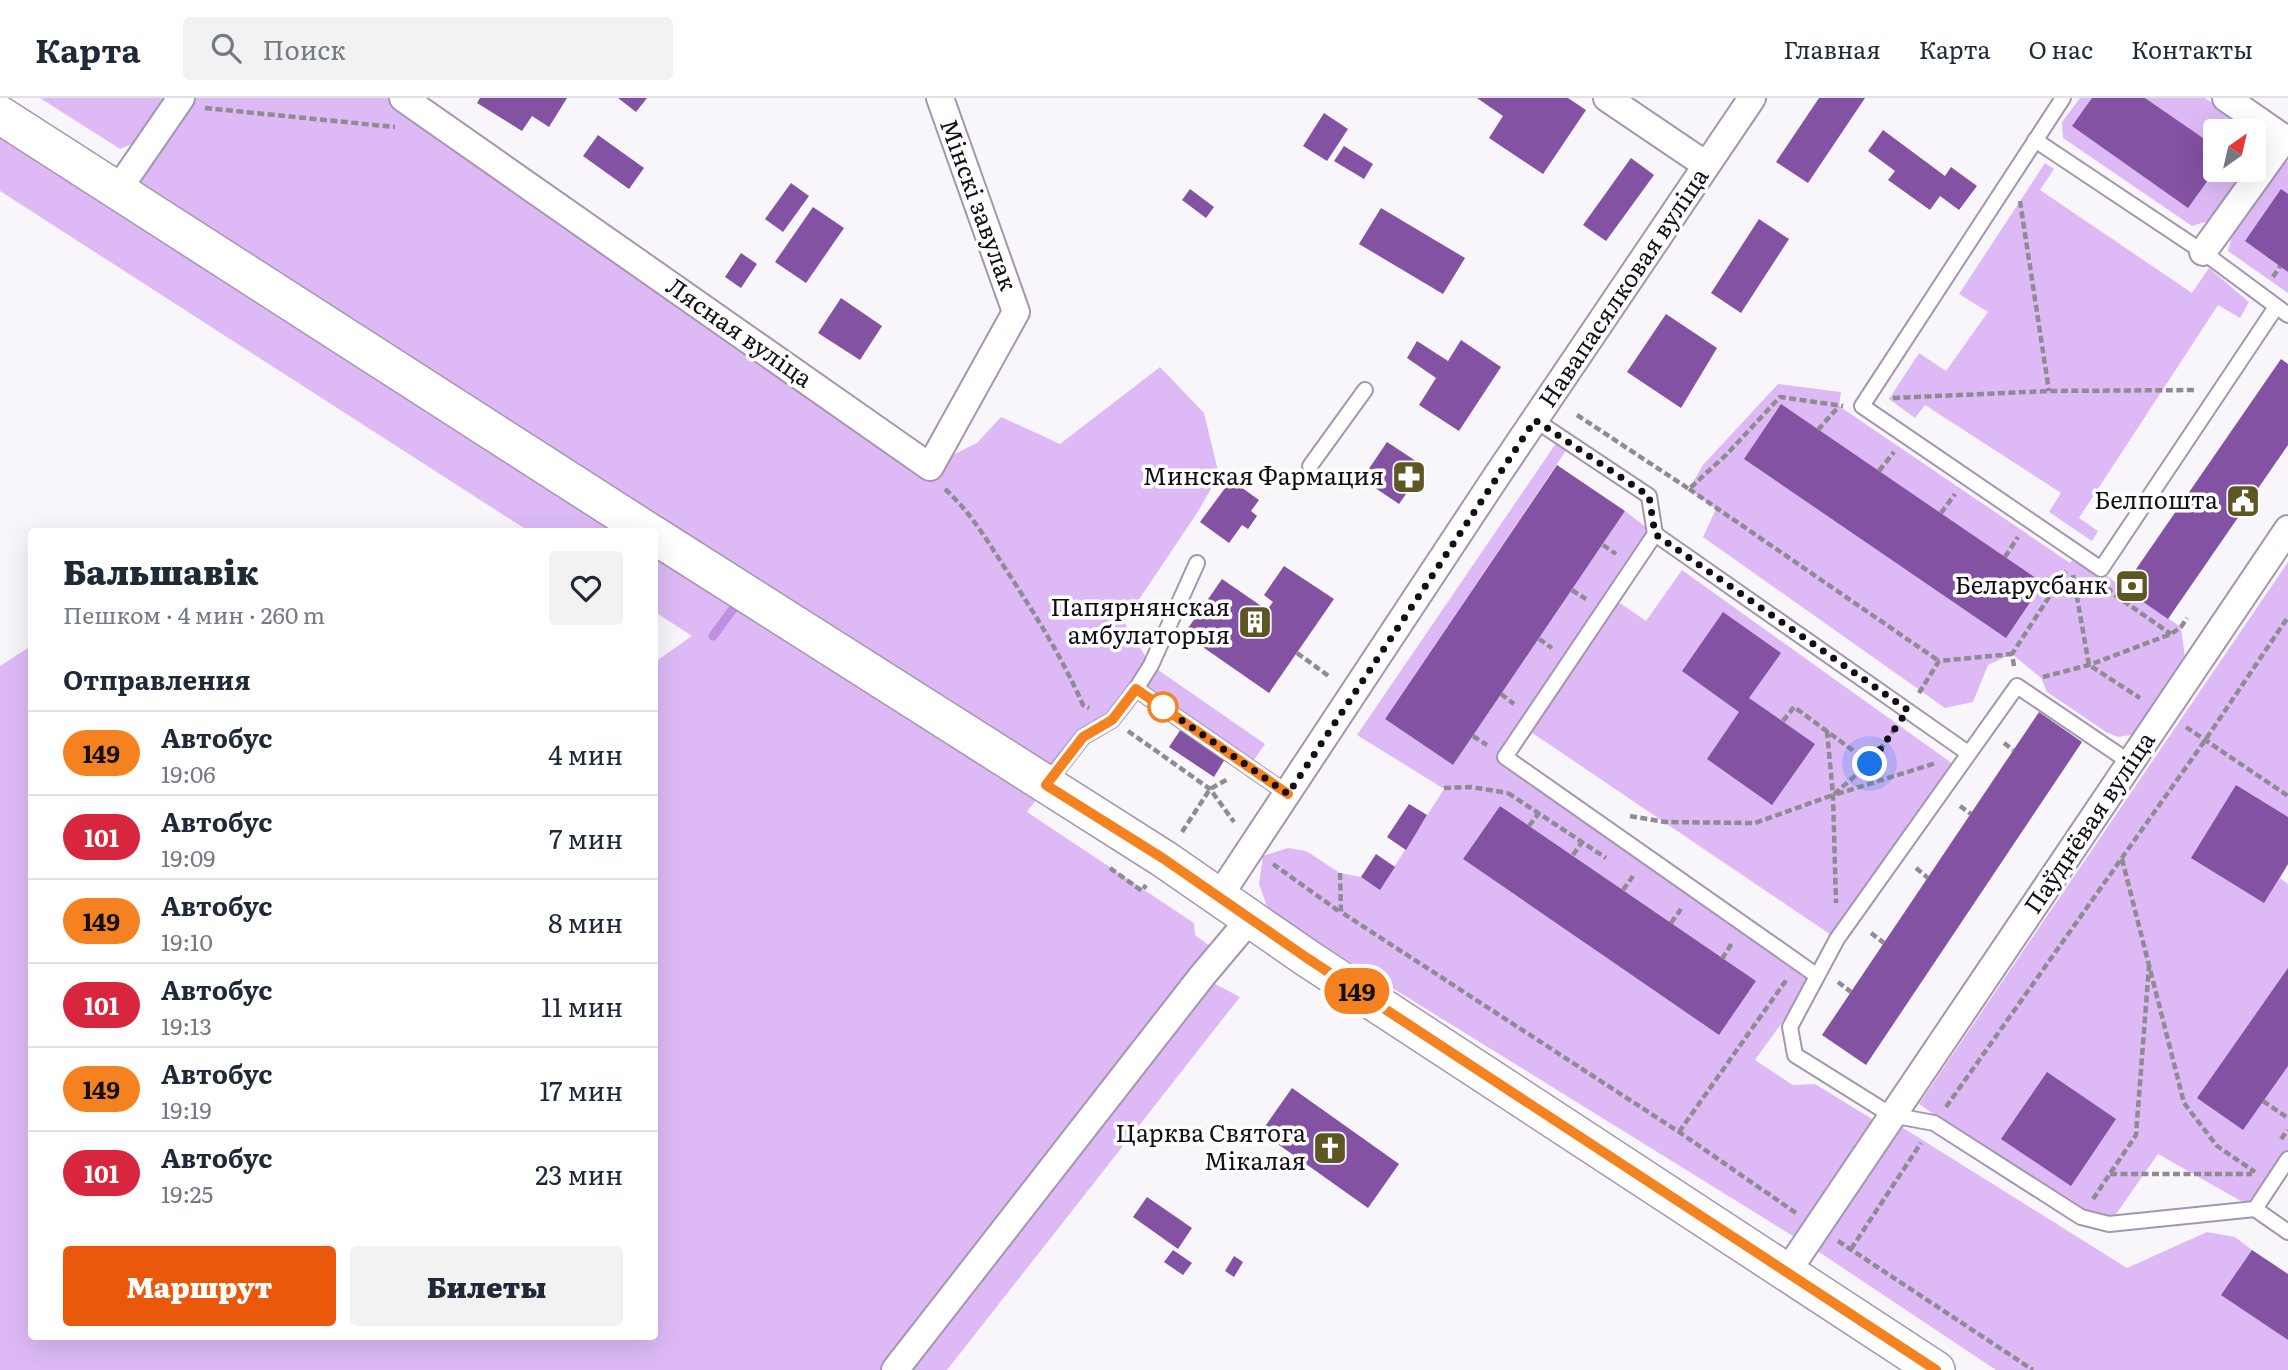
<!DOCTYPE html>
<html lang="ru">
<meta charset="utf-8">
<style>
:root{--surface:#fff;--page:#f2f2f3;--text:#1f2937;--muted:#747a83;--line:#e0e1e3;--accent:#ea580c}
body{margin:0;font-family:Literata,serif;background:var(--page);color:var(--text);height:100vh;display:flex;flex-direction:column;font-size:26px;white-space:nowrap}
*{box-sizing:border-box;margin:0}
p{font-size:23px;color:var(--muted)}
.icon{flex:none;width:38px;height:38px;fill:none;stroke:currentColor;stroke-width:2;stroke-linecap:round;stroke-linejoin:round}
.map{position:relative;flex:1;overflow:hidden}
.side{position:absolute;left:28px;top:430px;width:630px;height:812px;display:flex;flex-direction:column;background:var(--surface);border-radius:7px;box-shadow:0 7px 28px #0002}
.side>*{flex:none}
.badge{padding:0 14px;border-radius:23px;font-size:24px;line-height:46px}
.needle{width:46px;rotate:34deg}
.buttons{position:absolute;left:2203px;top:21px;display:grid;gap:14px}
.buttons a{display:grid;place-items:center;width:63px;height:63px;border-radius:7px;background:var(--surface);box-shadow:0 7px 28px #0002;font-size:35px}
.you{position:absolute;width:35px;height:35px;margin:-18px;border:5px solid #fff;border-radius:50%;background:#1a73e8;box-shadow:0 0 0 10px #1a73e833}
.map>.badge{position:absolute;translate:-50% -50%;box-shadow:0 0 0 4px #fff}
h2{padding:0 35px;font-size:26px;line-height:63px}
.round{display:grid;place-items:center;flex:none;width:74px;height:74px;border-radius:7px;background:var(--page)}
.headline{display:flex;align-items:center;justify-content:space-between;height:119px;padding:0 35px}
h1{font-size:33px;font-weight:800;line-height:52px}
.cta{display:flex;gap:14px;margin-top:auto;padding:14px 35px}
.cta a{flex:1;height:80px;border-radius:7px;background:var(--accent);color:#fff;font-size:28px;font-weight:800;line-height:80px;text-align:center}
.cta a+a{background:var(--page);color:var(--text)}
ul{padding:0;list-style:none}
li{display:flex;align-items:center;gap:21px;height:84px;padding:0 35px;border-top:2px solid var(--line)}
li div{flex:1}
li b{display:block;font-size:26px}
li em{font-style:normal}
li .badge{min-width:77px;font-weight:700;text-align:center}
header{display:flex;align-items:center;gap:42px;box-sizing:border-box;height:98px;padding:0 35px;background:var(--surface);border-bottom:2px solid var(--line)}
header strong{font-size:33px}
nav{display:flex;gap:38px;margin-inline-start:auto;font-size:24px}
.search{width:490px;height:63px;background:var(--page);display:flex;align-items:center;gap:18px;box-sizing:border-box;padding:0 24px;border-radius:7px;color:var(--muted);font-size:26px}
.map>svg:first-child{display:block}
.green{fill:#ddbaf6;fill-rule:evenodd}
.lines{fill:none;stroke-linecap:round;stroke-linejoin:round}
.stream{stroke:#c08ee2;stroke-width:9}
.building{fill:#8352a2}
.service-casing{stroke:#a596b0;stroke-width:18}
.minor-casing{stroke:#a596b0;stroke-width:30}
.secondary-casing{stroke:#a596b0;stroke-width:40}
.path{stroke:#8f8b92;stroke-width:4.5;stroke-dasharray:7 3.5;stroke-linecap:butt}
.service{stroke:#fff;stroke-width:14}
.minor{stroke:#fff;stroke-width:26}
.secondary{stroke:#fff;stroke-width:37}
.line-casing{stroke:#fff;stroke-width:16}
.line{stroke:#f58220;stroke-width:10}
.walk{stroke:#130e17;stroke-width:7;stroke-dasharray:0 12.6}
.stop-dot{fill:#fff;stroke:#f58220;stroke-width:3.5}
.labels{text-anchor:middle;stroke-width:7;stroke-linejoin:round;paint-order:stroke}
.street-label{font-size:24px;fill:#130e17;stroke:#fff}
.poi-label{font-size:24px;fill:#130e17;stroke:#fff;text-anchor:end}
</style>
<header>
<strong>Карта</strong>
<div class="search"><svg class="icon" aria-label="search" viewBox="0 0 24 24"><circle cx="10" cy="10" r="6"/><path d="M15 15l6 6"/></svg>Поиск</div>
<nav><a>Главная</a><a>Карта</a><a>О нас</a><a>Контакты</a></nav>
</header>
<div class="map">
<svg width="2288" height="1272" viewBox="0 0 2288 1272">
<rect width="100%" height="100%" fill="#f9f6fb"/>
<!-- green -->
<g class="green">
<polygon points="40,0 174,0 144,41 120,51"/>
<polygon points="181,0 403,0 930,368 977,345 1001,319 1060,346 1160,269 1204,315 1219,377 1197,415 1124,524 1151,567 1265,646 1249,669 1136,591 1112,622 1083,639 1027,714 1194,825 1195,837 1221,856 1202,879 1240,899 947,1272 0,1272 0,568 31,548 32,1239 654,1239 655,564 692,538 655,514 654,434 530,434 0,93 0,17 117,93"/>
<polygon points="2080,0 2205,0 2253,33 2216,33 2216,72 2248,72 2212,122 2192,128 2063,40 2062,24"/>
<polygon points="2288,63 2288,195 2228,153 2234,130 2277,68"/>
<polygon points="2045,65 2054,71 2040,92 2192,195 2209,170 2249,204 2240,220 2218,207 2079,420 2098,433 2092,443 2049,414 2061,395 1925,307 1915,320 1889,301 1919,255 1946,273 1988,214 1959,196"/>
<polygon points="1778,286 1841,294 1839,308 2070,465 2078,456 2123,490 2181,529 2185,560 2145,624 2131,637 2118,639 2106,634 2047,594 2041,580 2012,556 1988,567 1973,604 1945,610 1703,439 1716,411 1689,391 1703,367"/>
<path d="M 1561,338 L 1571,345 L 1385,621 L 1453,667 L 1625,413 L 1655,436 L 1613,500 L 1646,523 L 1682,472 L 1953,666 L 1837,841 L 1525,630 L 1505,658 L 1816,877 L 1755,962 L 1793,987 L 1815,986 L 1872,1021 L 1871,1030 L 1796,1140 L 1318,844 L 1268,811 L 1259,786 L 1263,758 L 1288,750 L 1306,753 L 1340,775 L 1361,779 L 1380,791 L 1444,691 L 1357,637 ZM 1500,708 L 1756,883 L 1719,937 L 1463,761 Z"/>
<polygon points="2288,464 2288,766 2280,780 2288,786 2288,1064 2255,1111 2158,1056 2109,1126 2081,1119 1919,1006"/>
<polygon points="1900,1028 2127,1170 2207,1134 2235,1139 2252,1152 2222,1197 2288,1242 2288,1272 1996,1272 1816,1152"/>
</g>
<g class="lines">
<!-- stream -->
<polyline class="stream" points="713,538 741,500"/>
</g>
<!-- building -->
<g class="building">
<polygon points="480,0 567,0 549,29 532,18 522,33 477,5"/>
<polygon points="618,0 647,0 636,14"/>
<polygon points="1477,0 1568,0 1586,12 1543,76 1489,40 1503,18"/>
<polygon points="1819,0 1865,0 1808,85 1776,64"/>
<polygon points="2092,0 2145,0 2216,49 2216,71 2188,110 2072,28"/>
<polygon points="1324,15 1348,31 1327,63 1303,48"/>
<polygon points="1883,32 1945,78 1951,69 1977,88 1959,112 1940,98 1930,112 1888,82 1895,73 1868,53"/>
<polygon points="598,37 644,70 629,91 583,58"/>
<polygon points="1344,48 1373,66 1364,81 1334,63"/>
<polygon points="1631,60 1654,77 1606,143 1583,127"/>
<polygon points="791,85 809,98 783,134 765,121"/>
<polygon points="1190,91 1214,109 1206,120 1182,102"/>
<polygon points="2281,91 2288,96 2288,174 2245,143"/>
<polygon points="813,109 844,130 806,185 775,164"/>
<polygon points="1381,110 1465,160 1443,196 1359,146"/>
<polygon points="1759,121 1789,141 1741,215 1711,195"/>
<polygon points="741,155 757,166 741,190 725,179"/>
<polygon points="841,200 882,228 860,262 818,235"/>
<polygon points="1666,216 1717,250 1681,310 1627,274"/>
<polygon points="1461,242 1501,269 1459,333 1419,307 1436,280 1407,260 1417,243 1448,263"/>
<polygon points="2281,261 2288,266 2288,347 2168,521 2123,490"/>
<polygon points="1781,306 2043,485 2006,540 1744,361"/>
<polygon points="1387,344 1425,369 1399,406 1362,381"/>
<polygon points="1557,367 1625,413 1453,667 1385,621"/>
<polygon points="1231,382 1259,402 1251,413 1257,418 1248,431 1242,427 1229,445 1200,424"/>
<polygon points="1284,468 1334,501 1269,595 1184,536 1222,481 1267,512 1273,504 1264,497"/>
<polygon points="1723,514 1781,555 1749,600 1815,646 1772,707 1707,661 1739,614 1682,573"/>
<polygon points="2039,614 2082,644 1866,967 1822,937"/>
<polygon points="1181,631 1225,661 1214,679 1169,649"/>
<polygon points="2236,687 2288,719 2288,766 2264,805 2191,760"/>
<polygon points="1409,706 1427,717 1406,752 1387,739"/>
<polygon points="1500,708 1756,883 1719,937 1463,761"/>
<polygon points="1376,756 1395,769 1380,792 1361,779"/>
<polygon points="2288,870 2288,968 2243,1032 2197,1000"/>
<polygon points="2047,974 2116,1021 2071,1088 2001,1041"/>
<polygon points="1292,990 1399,1066 1368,1110 1261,1034"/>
<polygon points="1147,1099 1192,1130 1178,1151 1133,1119"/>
<polygon points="1173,1152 1192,1165 1183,1177 1164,1164"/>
<polygon points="2252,1152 2288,1176 2288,1242 2221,1197"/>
<polygon points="1234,1158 1243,1164 1234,1179 1225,1173"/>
</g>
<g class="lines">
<!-- service casing -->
<g class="service-casing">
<g id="service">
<polyline points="2063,0 1862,308 2101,471 2276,209"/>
<polyline points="2035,42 2203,154 2288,217"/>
<polyline points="1535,322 1649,398 1655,436 1505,659 1816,877"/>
<polyline points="1310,368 1365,292"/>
<polyline points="1655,436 1968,655"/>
<polyline points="1136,591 1288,696"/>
<polyline points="2131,665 2017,588 1837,841 1790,929 1795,957 1891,1017 1934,1025 2081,1119 2109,1126 2255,1111 2288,1061"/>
<polyline points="1047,685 1083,639 1112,622 1136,591 1151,567 1197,465"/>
<polyline points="2255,1111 2288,1134"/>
</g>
</g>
<!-- minor casing -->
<g class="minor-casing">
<g id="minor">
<polyline points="403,0 930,369 1016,214 940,0"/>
<polyline points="1607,0 1706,67"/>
<polyline points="2226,0 2288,43"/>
<polyline points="117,93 181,0"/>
<polyline points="2203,154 2285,40"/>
<polyline points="1218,800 1496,379 1752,0"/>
<polyline points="1787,1174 2288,431"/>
<polyline points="895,1272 1202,878 1250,821"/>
</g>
</g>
<!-- secondary casing -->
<g class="secondary-casing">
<g id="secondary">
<polyline points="0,17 649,434"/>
<polyline points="654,437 1164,761 1307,860 1936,1272"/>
</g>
</g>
<!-- path -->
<g class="path">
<polyline points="205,10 395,29"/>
<polyline points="2213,48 2216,44"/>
<polyline points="2020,103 2049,293"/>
<polyline points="2273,179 2280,168"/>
<polyline points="1893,300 2049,293 2195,292"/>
<polyline points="1577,317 1689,391 1726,357 1780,299 1843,308"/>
<polyline points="1818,332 1839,308"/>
<polyline points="1879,373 1894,354"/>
<path d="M 945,391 C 970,414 985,439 1003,467 C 1033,513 1061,557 1083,607 L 1089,610"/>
<polyline points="1689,391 1939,563"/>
<polyline points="1941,415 1955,396"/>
<polyline points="1603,447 1616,456"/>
<polyline points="2005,459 2018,439"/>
<polyline points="2073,477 2089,567 2140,600"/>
<polyline points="2111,490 2109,493 2171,536"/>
<polyline points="1572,492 1586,501"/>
<polyline points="1539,541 1552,550"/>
<polyline points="1297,555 1330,579"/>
<polyline points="2014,568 2012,556 2066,473"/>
<polyline points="2043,579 2089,567 2171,536 2181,529 2187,520"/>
<polyline points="1919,595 1939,563 2012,556"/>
<polyline points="1501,596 1514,606"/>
<polyline points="1783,623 1794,609 1870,665"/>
<polyline points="2186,629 2288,698"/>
<polyline points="1128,633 1210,691 1234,724"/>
<polyline points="1827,633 1833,697 1836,805"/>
<polyline points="1473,638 1487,647"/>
<polyline points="2004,645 2013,652"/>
<polyline points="1444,690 1471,689 1508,695"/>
<polyline points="1508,695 1606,760"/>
<polyline points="1837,696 1936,665"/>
<polyline points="1960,708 1971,716"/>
<polyline points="1630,718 1665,724 1755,725 1833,697 1870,665 1897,628"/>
<polyline points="1529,728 1539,715"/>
<polyline points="1182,734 1210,691 1228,681"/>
<polyline points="1573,757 1582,744"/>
<polyline points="2122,761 2184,1005 2217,1048 2255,1074"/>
<polyline points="1273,766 1340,814"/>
<polyline points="1110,770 1142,793 1146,787"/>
<polyline points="1916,770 1928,780"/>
<polyline points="1340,775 1341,814 1679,1034 1796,1115"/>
<polyline points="1623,792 1633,778"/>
<polyline points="1671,825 1681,811"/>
<polyline points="1871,835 1884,845"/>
<polyline points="1722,861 1732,845"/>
<polyline points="1838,884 1851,894"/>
<polyline points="2263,1003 2288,1020"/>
<polyline points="1946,1009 2206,641 2288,519"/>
<polyline points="1679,1034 1787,881"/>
<polyline points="2281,1041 2288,1032"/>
<polyline points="2110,1076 2252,1076"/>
<polyline points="2093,1101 2136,1037 2149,868"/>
<polyline points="1838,1143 2033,1272"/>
<polyline points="1851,1151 1921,1045"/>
</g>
<!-- service -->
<use href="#service" class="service"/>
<!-- minor -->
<use href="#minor" class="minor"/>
<!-- secondary -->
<use href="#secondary" class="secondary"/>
</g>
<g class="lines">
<!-- line casing -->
<g class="line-casing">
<polyline id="line" points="1288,696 1136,591 1112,622 1083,639 1046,687 1164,761 1307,860 1936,1272"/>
</g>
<!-- line -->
<use href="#line" class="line"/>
<!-- walk -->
<polyline class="walk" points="1163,609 1157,605 1288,696 1535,322 1649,398 1655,436 1908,612 1870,666"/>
</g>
<!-- icons -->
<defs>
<g id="pharmacy-square" transform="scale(1.75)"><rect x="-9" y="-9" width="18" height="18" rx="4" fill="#5f5723" stroke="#fff"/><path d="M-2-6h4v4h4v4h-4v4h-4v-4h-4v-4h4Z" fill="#fff"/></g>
<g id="civic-square" transform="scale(1.75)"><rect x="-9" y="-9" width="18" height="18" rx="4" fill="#5f5723" stroke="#fff"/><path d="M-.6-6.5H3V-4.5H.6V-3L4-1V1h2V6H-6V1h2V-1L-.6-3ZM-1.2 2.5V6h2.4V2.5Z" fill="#fff"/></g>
<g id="bank-square" transform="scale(1.75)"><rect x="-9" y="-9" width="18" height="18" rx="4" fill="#5f5723" stroke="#fff"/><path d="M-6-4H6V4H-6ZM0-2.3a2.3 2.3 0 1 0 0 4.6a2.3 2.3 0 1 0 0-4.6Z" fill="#fff"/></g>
<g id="building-square" transform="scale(1.75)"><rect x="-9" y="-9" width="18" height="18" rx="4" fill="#5f5723" stroke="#fff"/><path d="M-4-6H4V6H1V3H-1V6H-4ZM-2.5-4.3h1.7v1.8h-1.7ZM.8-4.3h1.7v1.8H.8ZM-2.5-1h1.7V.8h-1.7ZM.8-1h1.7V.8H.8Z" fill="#fff"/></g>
<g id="church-square" transform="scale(1.75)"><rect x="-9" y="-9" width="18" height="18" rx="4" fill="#5f5723" stroke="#fff"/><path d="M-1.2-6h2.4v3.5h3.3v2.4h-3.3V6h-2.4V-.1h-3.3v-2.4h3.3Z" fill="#fff"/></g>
</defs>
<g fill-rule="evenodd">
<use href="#pharmacy-square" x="1409" y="379"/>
<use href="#civic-square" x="2243" y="403"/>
<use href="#bank-square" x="2132" y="488"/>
<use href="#building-square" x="1255" y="524"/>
<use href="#church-square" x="1330" y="1050"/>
</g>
<!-- markers -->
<circle class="stop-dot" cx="1163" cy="609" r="14"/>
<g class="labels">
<!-- street labels -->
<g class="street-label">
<text transform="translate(978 107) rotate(70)" y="8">Мінскі завулак</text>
<text transform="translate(1624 190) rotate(-56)" y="8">Навапасялковая вуліца</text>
<text transform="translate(739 235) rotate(35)" y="8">Лясная вуліца</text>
<text transform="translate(2090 725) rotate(-56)" y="8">Паўднёвая вуліца</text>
</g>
<!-- poi labels -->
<g class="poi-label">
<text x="1384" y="387">Минская Фармация</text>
<text x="2218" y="411">Белпошта</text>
<text x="2108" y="496">Беларусбанк</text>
<text x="1230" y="518">Папярнянская<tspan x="1230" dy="28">амбулаторыя</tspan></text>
<text x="1306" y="1044">Царква Святога<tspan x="1306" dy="28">Мікалая</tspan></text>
</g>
</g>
</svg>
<div class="buttons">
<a><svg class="needle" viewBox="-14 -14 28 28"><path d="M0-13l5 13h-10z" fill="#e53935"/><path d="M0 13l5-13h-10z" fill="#747a83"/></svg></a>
</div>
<div class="you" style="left:1870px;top:666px"></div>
<b class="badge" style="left:1357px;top:893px;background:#f58220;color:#111">149</b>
<section class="side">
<div class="headline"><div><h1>Бальшавік</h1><p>Пешком · 4 мин · 260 m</p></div><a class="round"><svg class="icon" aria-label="heart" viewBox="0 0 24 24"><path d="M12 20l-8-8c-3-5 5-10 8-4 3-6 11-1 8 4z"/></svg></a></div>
<h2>Отправления</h2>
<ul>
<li><span class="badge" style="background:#f58220;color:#111">149</span><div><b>Автобус</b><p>19:06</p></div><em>4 мин</em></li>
<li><span class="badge" style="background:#d7263d;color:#fff">101</span><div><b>Автобус</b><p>19:09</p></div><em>7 мин</em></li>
<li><span class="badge" style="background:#f58220;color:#111">149</span><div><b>Автобус</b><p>19:10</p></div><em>8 мин</em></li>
<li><span class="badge" style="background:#d7263d;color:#fff">101</span><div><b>Автобус</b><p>19:13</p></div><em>11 мин</em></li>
<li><span class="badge" style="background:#f58220;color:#111">149</span><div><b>Автобус</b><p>19:19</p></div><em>17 мин</em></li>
<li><span class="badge" style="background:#d7263d;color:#fff">101</span><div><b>Автобус</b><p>19:25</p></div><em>23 мин</em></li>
</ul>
<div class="cta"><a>Маршрут</a><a>Билеты</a></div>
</section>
</div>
